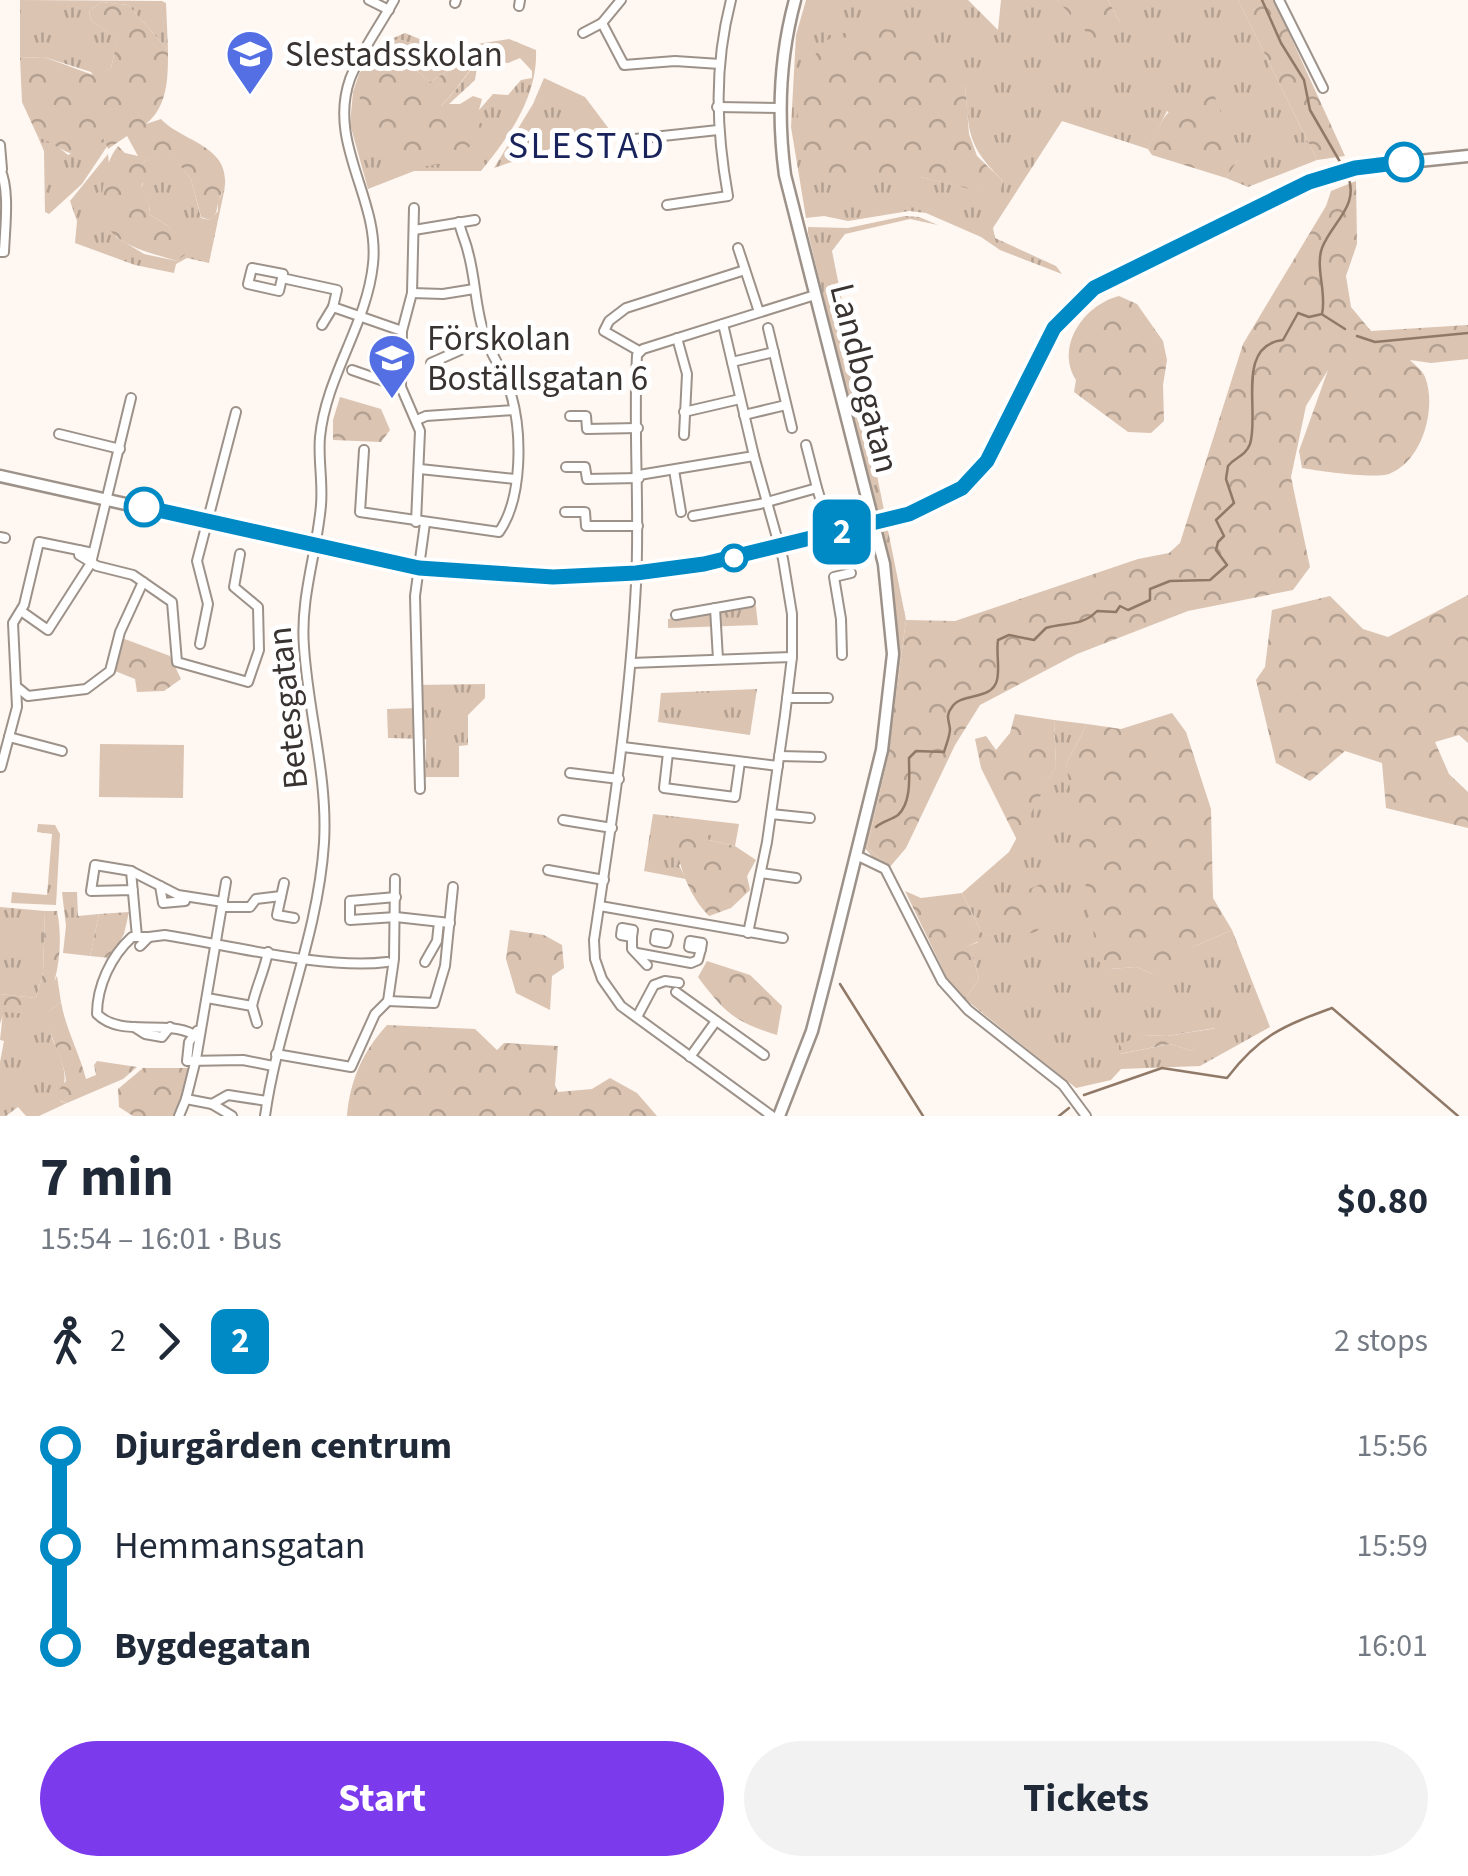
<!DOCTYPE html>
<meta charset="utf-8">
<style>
:root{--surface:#fff;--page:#f2f2f3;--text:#1f2937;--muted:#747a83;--accent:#7c3aed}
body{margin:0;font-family:"Source Sans 3",sans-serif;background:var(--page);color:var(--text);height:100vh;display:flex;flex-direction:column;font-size:38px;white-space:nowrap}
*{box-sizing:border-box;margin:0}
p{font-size:32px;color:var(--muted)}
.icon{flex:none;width:55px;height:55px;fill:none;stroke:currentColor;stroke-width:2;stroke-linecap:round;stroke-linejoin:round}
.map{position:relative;height:1116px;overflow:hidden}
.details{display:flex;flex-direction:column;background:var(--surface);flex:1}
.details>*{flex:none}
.badge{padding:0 20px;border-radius:15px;font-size:35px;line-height:65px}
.map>.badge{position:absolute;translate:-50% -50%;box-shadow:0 0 0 5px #fff}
.legs{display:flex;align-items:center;gap:15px;height:110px;padding:0 40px;font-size:32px}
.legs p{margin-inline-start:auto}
.head{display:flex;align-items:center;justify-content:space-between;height:170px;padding:0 40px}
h1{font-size:55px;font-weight:700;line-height:75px}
.cta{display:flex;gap:20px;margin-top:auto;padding:20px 40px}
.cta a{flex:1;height:115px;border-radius:60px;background:var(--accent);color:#fff;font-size:40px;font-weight:700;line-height:115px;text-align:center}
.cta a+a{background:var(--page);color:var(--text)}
ul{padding:0 40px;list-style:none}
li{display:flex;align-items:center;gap:35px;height:100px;font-size:38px}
li i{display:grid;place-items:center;width:15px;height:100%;margin:0 12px;background:currentColor}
li i::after{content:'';width:25px;height:25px;margin:-12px;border:8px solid;border-radius:50%;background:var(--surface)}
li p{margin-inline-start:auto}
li:first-child i{background:linear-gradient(#0000 50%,currentColor 0)}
li:last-child i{background:linear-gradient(currentColor 50%,#0000 0)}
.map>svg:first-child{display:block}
.grass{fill:url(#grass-tufts);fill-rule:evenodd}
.forest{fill:url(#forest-crowns)}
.pitch{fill:#dbc4b2}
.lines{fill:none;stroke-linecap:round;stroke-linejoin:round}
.stream{stroke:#917967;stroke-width:2.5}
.street-casing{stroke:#9d9289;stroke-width:12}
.secondary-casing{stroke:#9d9289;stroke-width:15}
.street{stroke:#fff;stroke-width:8}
.secondary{stroke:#fff;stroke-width:10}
.line-1-casing{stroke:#fff;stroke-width:22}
.line-1{stroke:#008ac5;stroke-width:15}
.stop-1-dot{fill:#fff;stroke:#008ac5;stroke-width:5}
.labels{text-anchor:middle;stroke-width:10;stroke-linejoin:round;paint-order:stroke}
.poi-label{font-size:35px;fill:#383330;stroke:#fff;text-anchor:start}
.street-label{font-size:35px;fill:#383330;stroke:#fff}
.neighbourhood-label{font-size:38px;letter-spacing:2.5px;fill:#19235b;stroke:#fff}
</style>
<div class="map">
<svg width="1468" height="1116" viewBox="0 0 1468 1116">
<defs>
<pattern id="grass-tufts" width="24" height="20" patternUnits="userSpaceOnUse" patternTransform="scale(2.5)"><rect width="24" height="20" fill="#dbc4b2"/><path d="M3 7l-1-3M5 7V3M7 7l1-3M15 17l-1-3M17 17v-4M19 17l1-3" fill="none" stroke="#b3a091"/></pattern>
<pattern id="forest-crowns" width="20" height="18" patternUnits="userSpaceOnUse" patternTransform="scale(2.5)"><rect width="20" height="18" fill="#dbc4b2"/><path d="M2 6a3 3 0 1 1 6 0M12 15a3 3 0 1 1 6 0" fill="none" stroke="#b3a091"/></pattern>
</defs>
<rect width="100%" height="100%" fill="#fef7f2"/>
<!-- grass -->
<g class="grass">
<path d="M 20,0 L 162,1 L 166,3 L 168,50 L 128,5 L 101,2 L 89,11 L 91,21 C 120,38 118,39 111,68 L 93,76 L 91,72 L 44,57 L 20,58 Z"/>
<path d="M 806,0 L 968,0 L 998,30 L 1001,0 L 1057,0 L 1065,7 L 1120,22 L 1108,0 L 1238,0 L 1317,160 L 1248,187 L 1226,178 L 1238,160 L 1167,111 L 1148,149 L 1062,121 L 993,228 L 995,238 L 1056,266 L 1062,274 L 1000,250 L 981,237 L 926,213 L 909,211 L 848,221 L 824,216 L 806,218 L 791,127 L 796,35 ZM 965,85 C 969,134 967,145 1003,181 L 998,195 L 921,177 Z"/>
<path d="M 405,33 L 434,45 L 471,45 L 509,39 L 536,50 C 538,96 509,137 481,171 L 414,171 L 368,189 L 350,124 L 353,92 L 359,74 L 377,45 ZM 398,39 L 411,43 L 411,66 L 430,82 L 487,46 L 491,49 C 470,65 460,89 440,107 L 374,53 ZM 500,50 L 501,62 L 508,63 L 520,58 L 532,71 L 532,78 L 521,80 L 508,95 L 493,94 L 479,110 L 482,99 L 473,96 L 460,104 L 449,104 L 475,80 L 478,61 Z"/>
<polygon points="544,78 585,97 609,129 494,168 533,104"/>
<polygon points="38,137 52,142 68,155 104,138 108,145 82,184 49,214 45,212 44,151"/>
<polygon points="166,147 191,179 201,218 210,220 218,211 218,201 225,187 209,263 187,258 176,264 174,273 135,265 75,243 77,221 70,201 108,154 116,237 144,254 177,261 183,232 172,233 168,226 149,214 150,206 139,191 143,184 142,163"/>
<polygon points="905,216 919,217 938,225 910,219 845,234 832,251 906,620 887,761 867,847 889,868 876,861 863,846 894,640 892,578 808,233 808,227 848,228"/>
<polygon points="752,599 755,599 758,625 668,628 668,619 752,604"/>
<polygon points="485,684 485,698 468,715 468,745 459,746 459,777 425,777 426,739 388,738 387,709 415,708 415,685"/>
<polygon points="757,689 750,735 658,722 661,693"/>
<path d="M 1054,720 L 1087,724 L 1066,764 L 1110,969 L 1136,967 L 1153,974 L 1193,947 L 1232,930 L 1270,1027 L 1200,1066 L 1121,1069 L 1111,1080 L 1076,1088 L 965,999 L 979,979 L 974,960 L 965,947 L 993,937 L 982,933 L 962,893 L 1009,852 L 1056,766 ZM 1215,1028 L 1192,1051 L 1170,1044 L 1120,1054 L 1141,1035 L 1167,1036 Z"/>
<polygon points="653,814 739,824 735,846 709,840 679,865 686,879 644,871"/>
<polygon points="38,824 55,825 60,834 56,905 11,903 12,892 47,895 52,834 37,832"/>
<polygon points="62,892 77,892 78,916 99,914 90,956 63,953 66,926"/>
<polygon points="0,907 45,911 43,972 36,998 0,994"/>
<path d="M 57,976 L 61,1002 L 49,1011 C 50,1022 50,1036 55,1045 C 65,1067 68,1078 60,1101 L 67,1103 L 39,1116 L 26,1116 L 18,1107 L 6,1116 L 0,1116 L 0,1062 L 4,1041 L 0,1040 L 3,1012 C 25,1013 47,997 57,976 Z"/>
</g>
<!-- forest -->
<g class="forest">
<polygon points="1057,0 1108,0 1120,22 1100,47"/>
<polygon points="1238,0 1274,0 1345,156 1317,160"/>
<path d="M 101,2 L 128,5 L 168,50 C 168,78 168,106 146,124 L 161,119 C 181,141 228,145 225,184 C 225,191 221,192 219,199 C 216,209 219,212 210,220 L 201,217 L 191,179 L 166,148 L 142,163 L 147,170 L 140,191 L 150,206 L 149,214 L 168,226 L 172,232 L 191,229 L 197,245 L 177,261 C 132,247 91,241 104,182 C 107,168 109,157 118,146 L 125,153 L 138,156 L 127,136 L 108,149 L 104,138 L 83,156 C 65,155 55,143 38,137 L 22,102 L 20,58 L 44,57 L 93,75 L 111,68 C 118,39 119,38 91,21 L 89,11 Z"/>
<polygon points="861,26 900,31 945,47 965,85 969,134 977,156 1003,181 999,196 921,177 872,182 812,171 799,141 796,79 827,40"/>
<path d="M 398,39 L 411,43 L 411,66 L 430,82 L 487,46 L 491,50 C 470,64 460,88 441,106 L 463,108 L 487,128 L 455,162 L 411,168 L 380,152 L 361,127 L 359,81 L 374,53 Z"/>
<path d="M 1214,94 L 1238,160 L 1226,178 L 1152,155 L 1148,149 C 1168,108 1168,104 1214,94 Z"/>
<path d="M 1356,181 L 1357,244 L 1346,276 L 1351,307 L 1371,331 L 1468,325 L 1468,359 L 1431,363 L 1410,360 C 1415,365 1423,371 1425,377 C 1437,407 1423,461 1389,474 C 1373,479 1320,471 1302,468 L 1299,451 L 1328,370 L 1306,406 L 1291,477 L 1310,567 L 1293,590 L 1188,611 L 1077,654 L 980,705 L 955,745 L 906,848 L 889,868 L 867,847 L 887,761 L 906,620 L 955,621 L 1138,559 L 1169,553 L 1180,543 L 1243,344 L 1326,206 L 1331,191 Z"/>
<path d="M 1119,296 L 1137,304 L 1163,341 L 1167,360 L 1163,385 L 1164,421 L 1151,433 L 1128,432 L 1074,392 L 1076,380 C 1055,346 1084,305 1119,296 Z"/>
<polygon points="340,397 381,409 390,430 381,442 333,440 333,420"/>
<polygon points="1468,595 1468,743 1459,735 1435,742 1449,774 1468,792 1468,828 1386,808 1382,763 1345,751 1310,781 1276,763 1256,680 1265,667 1272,610 1330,596 1363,629 1388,637"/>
<polygon points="122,638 170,656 181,679 164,691 137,692 135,679 115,671"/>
<polygon points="1172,713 1186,732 1211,809 1213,898 1232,930 1193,947 1177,972 1153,974 1136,967 1110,969 1098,961 1066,764 1087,724 1121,729"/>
<polygon points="1015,714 1054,720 1056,766 1017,840 981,768 975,739 986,736 996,750 1010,733"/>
<path d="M 699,824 L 709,840 L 735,846 L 756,860 L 747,876 L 750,890 L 731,908 L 709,916 C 685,891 678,861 673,828 Z"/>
<polygon points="1048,881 1053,914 1036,932 1023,935 996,917 994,904"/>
<polygon points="905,891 921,898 962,893 982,933 994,937 987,945 977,942 966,947 974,960 979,979 965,999 948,980"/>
<path d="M 45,911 L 57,911 C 64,944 58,987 40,1015 L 4,1012 L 0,1024 L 0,994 L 36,998 L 43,972 Z"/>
<polygon points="129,912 124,934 110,958 90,956 99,914"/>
<polygon points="510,930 544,935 562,945 564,968 552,976 550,1010 516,993 506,959"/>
<path d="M 707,961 L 750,975 L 782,1006 L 777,1035 C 733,1021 725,1013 698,977 Z"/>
<path d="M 61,1002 C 66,1030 79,1052 86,1079 L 96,1075 L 94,1065 L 97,1061 L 137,1067 L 123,1079 L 67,1103 L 56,1099 L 58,1091 L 66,1081 C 64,1055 46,1038 49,1011 Z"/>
<path d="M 387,1025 L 475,1029 L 497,1050 L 504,1043 L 558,1046 L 555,1085 L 558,1092 L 592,1089 L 610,1078 L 637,1093 L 657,1116 L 347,1116 C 350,1080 363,1051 387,1025 Z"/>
<polygon points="1217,1028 1192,1051 1170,1044 1119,1054 1119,1045 1141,1035 1167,1036"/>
<polygon points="143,1068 196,1068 177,1116 133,1116 119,1107 118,1089"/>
</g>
<!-- pitch -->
<g class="pitch">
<polygon points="100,744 184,745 183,798 99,797"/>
<polygon points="0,929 40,932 37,960 0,957"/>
</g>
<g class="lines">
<!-- stream -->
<g class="stream">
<polyline points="1262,0 1281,43 1304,80 1310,110 1343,167"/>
<polyline points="1323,315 1345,329"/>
<polyline points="1357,336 1375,342 1468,333"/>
<path d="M 876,827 C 883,821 891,820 898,815 C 912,802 909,775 909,758 L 916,751 L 944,752 C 946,745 950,736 950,729 C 949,720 945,716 952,707 C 962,692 992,701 997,680 C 1000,668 996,653 998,640 L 1009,635 L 1034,640 L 1046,628 C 1065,622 1082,627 1097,611 L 1116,612 L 1120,606 L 1128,610 L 1150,600 L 1150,589 L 1170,581 L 1210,580 L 1227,565 L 1216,550 L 1218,542 L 1224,536 L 1216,520 L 1234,503 L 1226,479 L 1228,466 C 1236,456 1245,457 1250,444 C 1260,413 1235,345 1283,340 L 1298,313 L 1309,317 L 1322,314 C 1327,293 1315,268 1322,248 C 1332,222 1361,205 1347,174"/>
<polyline points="840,984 923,1116"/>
<path d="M 1084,1095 L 1162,1068 L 1227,1078 C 1260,1035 1283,1026 1332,1008 L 1458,1116"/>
<polyline points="1059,1116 1069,1108"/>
</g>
<!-- street casing -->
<g class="street-casing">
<g id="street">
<polyline points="369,0 389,10"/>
<polyline points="621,0 602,23 624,65 675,61 720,64"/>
<polyline points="1279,0 1323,88"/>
<polyline points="455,3 456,0"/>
<polyline points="519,6 520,0"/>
<polyline points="583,33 602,23"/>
<polyline points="717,107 779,108"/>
<polyline points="626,140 718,130"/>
<polyline points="0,145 2,169"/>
<path d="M 0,169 C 10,189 5,227 4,252 L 0,252"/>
<path d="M 667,205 L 728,196 C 716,129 714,66 731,0"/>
<polyline points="414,208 412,293 402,331 401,387 420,431 416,522"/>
<polyline points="414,230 475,220"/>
<polyline points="738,248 759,312"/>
<polygon points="252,268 283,274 279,291 248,284"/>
<polyline points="282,278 337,290 333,307 402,331"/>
<polyline points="412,293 443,294 474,289"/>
<polyline points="723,324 754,456 783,559 792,614 792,657 785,715 767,842 748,933"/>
<polyline points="322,325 333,307"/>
<polyline points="768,328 792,428"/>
<polyline points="677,338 687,374 684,435"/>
<polyline points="639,351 604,331 609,321 626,308 745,270"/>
<polyline points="732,362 774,352"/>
<polyline points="431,363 485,339"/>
<polyline points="352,370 401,387"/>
<polyline points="684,412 740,399"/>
<polyline points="744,415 786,405"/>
<polyline points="570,416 586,416 587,429 638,428"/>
<polyline points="417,420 426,416 514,410"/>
<polyline points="59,434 120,449"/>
<polyline points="806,445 817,488"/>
<path d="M 364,450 L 360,512 L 499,532 C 523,498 522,432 511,394 C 506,374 491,356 485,337 C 475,309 476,280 468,252 C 466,242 461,233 459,222"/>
<polyline points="566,467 585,467 587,479 639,478"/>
<polyline points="420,469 515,479"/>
<polyline points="674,470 681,512"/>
<polyline points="639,475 754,456"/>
<polyline points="565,512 585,512 586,526 638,526"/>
<polyline points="693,516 760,504 817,488 820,498"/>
<polyline points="0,537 5,538"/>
<polyline points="79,550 79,555 97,566 133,575 172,602 177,662 248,682 259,650 258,607 234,587 240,554"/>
<polyline points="715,608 718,659"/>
<polyline points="21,611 48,630 91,563 131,398"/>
<polyline points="676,615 750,602"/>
<polyline points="200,644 208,604 197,561 236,412"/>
<polyline points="842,655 841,619 834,577 851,573"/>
<polyline points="631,663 792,657"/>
<polyline points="17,687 28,696 86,689 110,671 120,632 143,582"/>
<polyline points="787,698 828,698"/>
<polyline points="9,737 62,751"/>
<polyline points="623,747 778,766"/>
<polyline points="668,753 664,788 735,797 740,762"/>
<polyline points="779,756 821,757"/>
<polyline points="1,767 17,707 13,623 24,605 39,542 93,553"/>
<polyline points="570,773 619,779"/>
<polyline points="420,789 415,596 425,523"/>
<polyline points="771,814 810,818"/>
<polyline points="563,820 612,828"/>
<polyline points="856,855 885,869 942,981 968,1010 1063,1085 1086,1116"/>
<polyline points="548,870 604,880"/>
<polyline points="131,871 178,895 223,902"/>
<polyline points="761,873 796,878"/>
<polyline points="284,883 277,915 294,918"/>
<polyline points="160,886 163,903 185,901 186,897"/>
<polyline points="133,890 91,891 95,865 131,871 137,937"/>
<polyline points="396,897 350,901 350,920 396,917 450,923"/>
<polyline points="600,906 783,938"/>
<polyline points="222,907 250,907 256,899 281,896"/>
<polygon points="622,928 633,930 632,937 621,935"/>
<polygon points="656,934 668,936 666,943 655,941"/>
<path d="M 149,937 L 132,937 C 111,956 97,986 97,1014 C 121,1038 163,1019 193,1034"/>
<polyline points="632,937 632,949 647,965"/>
<polygon points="690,941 702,943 701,949 689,947"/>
<path d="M 140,946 L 149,937 L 165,935 C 228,945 326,970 387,962"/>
<polyline points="637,953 691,963 698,960 701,949"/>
<polyline points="425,962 437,941 439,922"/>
<polyline points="676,992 764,1055"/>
<polyline points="207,998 252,1006 257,1023"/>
<polyline points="388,1001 434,1003 445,966 453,887"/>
<path d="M 252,1006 C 256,987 264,972 268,952"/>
<polyline points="637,1017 654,985 665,981 679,983"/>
<polyline points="134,1027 145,1034 162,1037 170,1027"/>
<polyline points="197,1031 189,1042 187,1061 243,1060 273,1066"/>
<polyline points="276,1054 351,1067 375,1014 388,1001 394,959 395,879"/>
<polyline points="690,1057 716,1021"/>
<polyline points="186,1099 212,1104 228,1095 267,1101"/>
<polyline points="212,1104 232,1116"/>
<polyline points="179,1116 186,1099 196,1059 226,882"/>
<path d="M 265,1116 C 278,1023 318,937 324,843 C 328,777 308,712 304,647 C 300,597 317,553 321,505 C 323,482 318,459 320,437 C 326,376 367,324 373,264 C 380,199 327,144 350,79 C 361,51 380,26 394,0"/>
<path d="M 772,1116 L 621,1006 L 602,979 L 595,959 L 594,940 C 612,821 630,704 636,584 C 640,508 633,431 637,355 L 643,349 L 815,295"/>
</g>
</g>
<!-- secondary casing -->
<g class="secondary-casing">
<g id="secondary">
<polyline points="0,476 372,559 457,573 569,577 674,569 734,558 909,514 946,499 962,488 987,461 1054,329 1078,301 1112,278 1329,174 1360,167 1468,156"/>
<path d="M 779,1116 L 812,1031 L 827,973 L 882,750 L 893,654 L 884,564 L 785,175 C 777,115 779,59 795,0"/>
</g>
</g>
<!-- street -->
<use href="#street" class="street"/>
<!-- secondary -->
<use href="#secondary" class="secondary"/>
</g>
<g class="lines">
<!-- line-1 casing -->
<g class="line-1-casing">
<polyline id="line-1" points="144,507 419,568 553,577 636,573 704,564 909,514 962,488 987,461 1054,328 1094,288 1309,182 1355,168 1404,162"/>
</g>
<!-- line-1 -->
<use href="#line-1" class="line-1"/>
</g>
<!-- icons -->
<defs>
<g id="school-pin" transform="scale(2.5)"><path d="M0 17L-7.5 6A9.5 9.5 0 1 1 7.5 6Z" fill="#546fe4" stroke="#fff"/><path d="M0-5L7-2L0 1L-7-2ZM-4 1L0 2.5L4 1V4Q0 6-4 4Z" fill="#fff"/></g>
</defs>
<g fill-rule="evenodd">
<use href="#school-pin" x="250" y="54"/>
<use href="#school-pin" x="392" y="358"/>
</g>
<!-- markers -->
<g class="stop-1-dot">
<circle cx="1404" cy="162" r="18"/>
<circle cx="144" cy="507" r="18"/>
<circle cx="734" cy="558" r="12"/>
</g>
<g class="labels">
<!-- poi labels -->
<g class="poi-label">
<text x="285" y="66">Slestadsskolan</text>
<text x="427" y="350">Förskolan<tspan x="427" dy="40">Boställsgatan 6</tspan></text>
</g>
<!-- street labels -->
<g class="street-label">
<text transform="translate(865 378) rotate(76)" y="12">Landbogatan</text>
<text transform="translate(287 708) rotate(-96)" y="12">Betesgatan</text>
</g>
<!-- neighbourhood labels -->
<g class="neighbourhood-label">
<text x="587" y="158">SLESTAD</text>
</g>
</g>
</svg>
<b class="badge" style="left:842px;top:532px;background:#008ac5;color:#fff">2</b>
</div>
<section class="details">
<div class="head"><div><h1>7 min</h1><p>15:54 – 16:01 · Bus</p></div><b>$0.80</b></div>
<div class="legs"><svg class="icon" aria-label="walk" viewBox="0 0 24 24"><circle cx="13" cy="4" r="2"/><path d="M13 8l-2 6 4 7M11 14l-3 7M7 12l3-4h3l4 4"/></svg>2<svg class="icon" aria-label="forward" viewBox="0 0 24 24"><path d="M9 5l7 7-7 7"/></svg><b class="badge" style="background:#008ac5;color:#fff">2</b><p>2 stops</p></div>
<ul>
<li><i style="color:#008ac5"></i><b>Djurgården centrum</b><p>15:56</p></li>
<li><i style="color:#008ac5"></i><span>Hemmansgatan</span><p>15:59</p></li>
<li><i style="color:#008ac5"></i><b>Bygdegatan</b><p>16:01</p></li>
</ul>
<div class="cta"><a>Start</a><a>Tickets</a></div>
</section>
